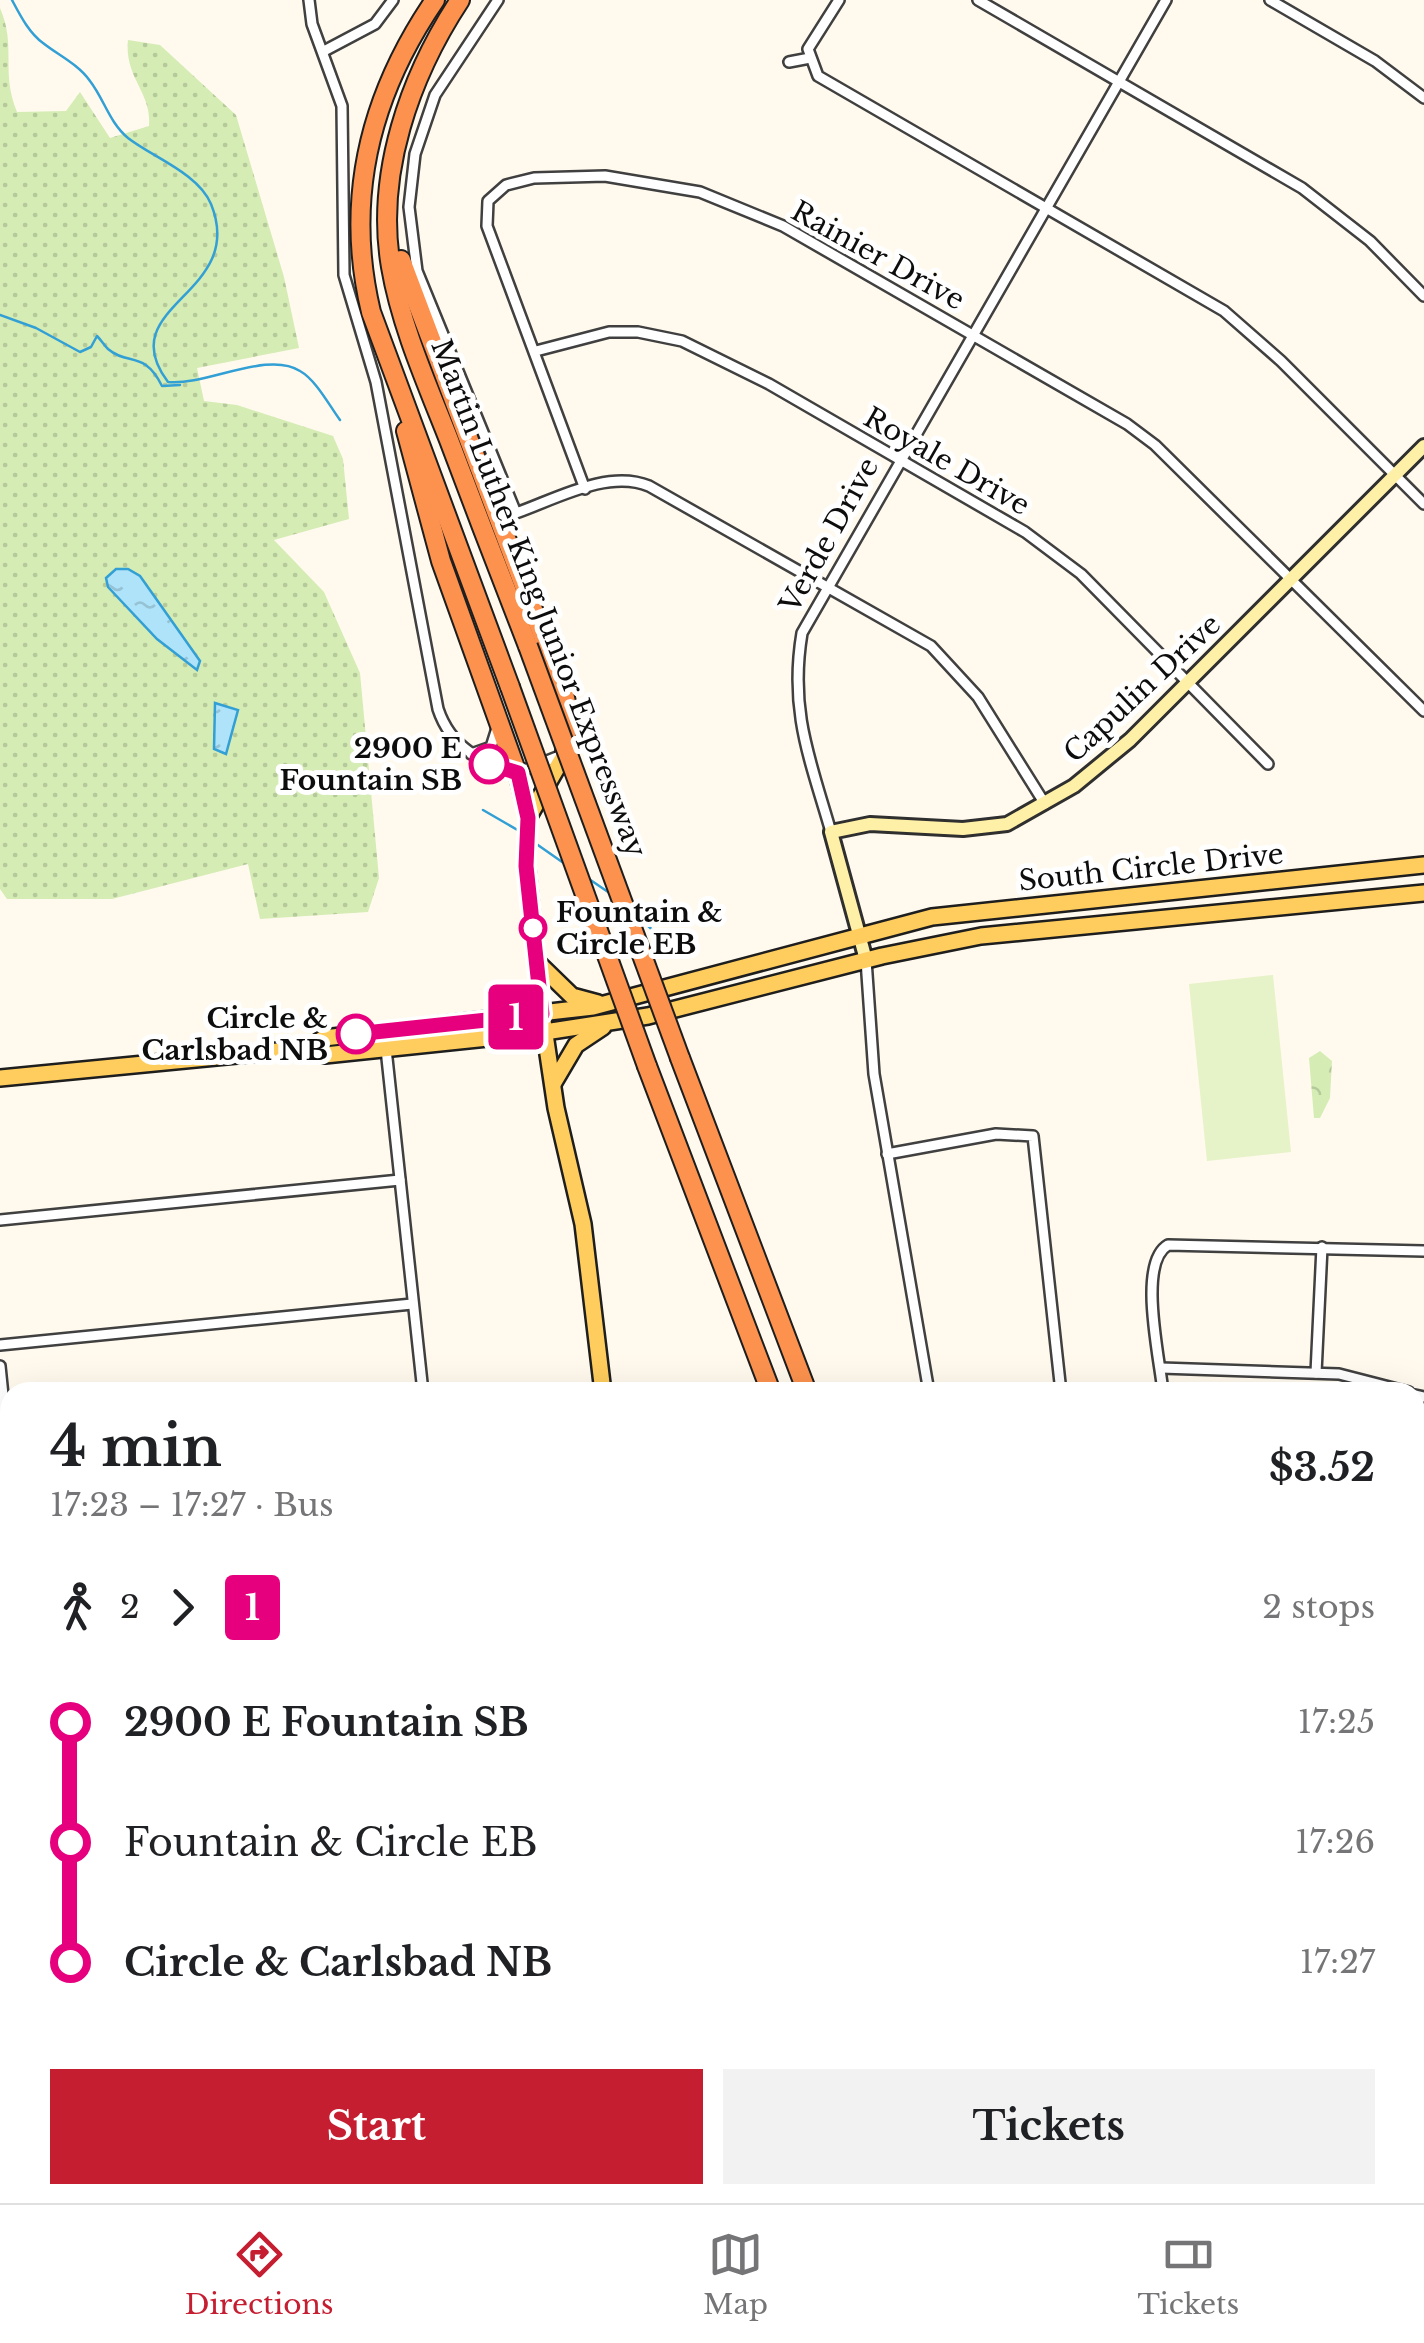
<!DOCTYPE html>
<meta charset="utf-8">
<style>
:root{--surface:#fff;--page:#f2f2f2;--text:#202124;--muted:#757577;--line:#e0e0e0;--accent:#c51e31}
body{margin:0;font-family:"Libre Baskerville",serif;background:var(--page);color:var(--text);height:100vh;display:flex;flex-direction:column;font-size:38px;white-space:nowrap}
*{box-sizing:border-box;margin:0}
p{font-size:32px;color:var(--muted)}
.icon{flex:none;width:55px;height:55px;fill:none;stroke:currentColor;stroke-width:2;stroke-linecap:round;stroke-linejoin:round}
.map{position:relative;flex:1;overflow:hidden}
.panel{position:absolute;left:0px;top:1382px;width:1425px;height:822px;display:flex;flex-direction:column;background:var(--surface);border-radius:30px 30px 0 0;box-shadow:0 10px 40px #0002}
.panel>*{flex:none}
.badge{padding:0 20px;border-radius:8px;font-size:35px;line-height:65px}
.map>.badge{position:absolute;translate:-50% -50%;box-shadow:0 0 0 5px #fff}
.legs{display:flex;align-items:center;gap:15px;height:110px;padding:0 50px;font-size:32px}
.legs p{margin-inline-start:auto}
.headline{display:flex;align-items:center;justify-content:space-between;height:170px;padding:0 50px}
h1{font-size:55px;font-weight:700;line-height:75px}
.cta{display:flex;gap:20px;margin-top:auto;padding:20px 50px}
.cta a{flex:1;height:115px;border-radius:0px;background:var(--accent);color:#fff;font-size:40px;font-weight:700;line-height:115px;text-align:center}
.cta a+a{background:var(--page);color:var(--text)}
ul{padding:0 50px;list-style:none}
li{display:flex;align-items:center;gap:35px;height:120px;font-size:38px}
li i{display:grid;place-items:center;width:15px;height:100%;margin:0 12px;background:currentColor}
li i::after{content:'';width:25px;height:25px;margin:-12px;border:8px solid;border-radius:50%;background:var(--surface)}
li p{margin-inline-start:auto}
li:first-child i{background:linear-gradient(#0000 50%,currentColor 0)}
li:last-child i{background:linear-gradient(currentColor 50%,#0000 0)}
.menu{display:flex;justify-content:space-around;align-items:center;height:140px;border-top:2px solid var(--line);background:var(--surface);font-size:28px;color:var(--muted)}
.menu a{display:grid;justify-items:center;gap:5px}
.menu .active{color:var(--accent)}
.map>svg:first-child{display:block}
.grass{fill:url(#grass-dots)}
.park{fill:url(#park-crowns)}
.pitch{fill:#e6f2c7}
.water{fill:url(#water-ripples);stroke:#329fd5;stroke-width:2.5}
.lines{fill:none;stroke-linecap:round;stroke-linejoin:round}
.stream{stroke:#329fd5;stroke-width:2.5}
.street-casing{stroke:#404040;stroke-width:14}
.secondary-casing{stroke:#2f2f2f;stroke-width:18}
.primary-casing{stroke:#1e1e1e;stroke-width:20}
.highway-casing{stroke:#1e1e1e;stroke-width:22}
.street{stroke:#fff;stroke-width:9}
.secondary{stroke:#fff0a8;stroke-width:12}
.primary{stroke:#ffcd5d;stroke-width:15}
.highway{stroke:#fc924e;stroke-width:18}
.highway-bridge-casing{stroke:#1e1e1e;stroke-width:22;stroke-linecap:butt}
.highway-bridge{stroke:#fc924e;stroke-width:18}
.line-1-casing{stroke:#fff;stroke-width:22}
.line-1{stroke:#e6007e;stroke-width:15}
.stop-1-dot{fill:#fff;stroke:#e6007e;stroke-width:5}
.labels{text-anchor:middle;stroke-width:10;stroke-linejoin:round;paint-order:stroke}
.street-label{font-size:28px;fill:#0d0d0d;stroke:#fff}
.stop-label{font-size:28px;font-weight:bold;fill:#0d0d0d;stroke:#fff;text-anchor:end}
</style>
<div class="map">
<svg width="1424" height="2203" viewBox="0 0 1424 2203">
<defs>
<pattern id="grass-dots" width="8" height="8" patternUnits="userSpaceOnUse" patternTransform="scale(2.5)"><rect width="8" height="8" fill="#d5ecb5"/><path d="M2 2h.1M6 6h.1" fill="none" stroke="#b6c99a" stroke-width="1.8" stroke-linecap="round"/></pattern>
<pattern id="park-crowns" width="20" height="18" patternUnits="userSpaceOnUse" patternTransform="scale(2.5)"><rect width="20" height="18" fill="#d5ecb5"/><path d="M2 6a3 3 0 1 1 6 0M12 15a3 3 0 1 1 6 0" fill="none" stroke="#b6c99a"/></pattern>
<pattern id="water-ripples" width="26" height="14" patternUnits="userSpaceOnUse" patternTransform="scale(2.5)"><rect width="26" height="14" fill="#afe3f9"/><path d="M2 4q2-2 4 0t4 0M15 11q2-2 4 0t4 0" fill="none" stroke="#95c2d4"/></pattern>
</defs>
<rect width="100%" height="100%" fill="#fffaed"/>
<!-- grass -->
<g class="grass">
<path d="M 0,8 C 17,47 0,71 17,112 L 66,111 L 80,92 L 110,138 L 149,126 C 152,92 124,78 128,40 L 160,45 L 236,115 L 284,277 L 299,348 L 197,368 L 204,401 L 237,405 L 333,436 L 343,459 L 349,519 L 274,540 L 324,592 L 360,673 L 379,878 L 368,912 L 260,919 L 248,864 L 112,899 L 7,899 L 0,889 Z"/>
<polygon points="721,2195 1189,2195 1195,2203 722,2203"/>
</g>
<!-- park -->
<g class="park">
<polygon points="1320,1051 1332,1061 1330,1098 1320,1118 1314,1118 1309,1058"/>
<polygon points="107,2195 286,2195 286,2203 112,2203"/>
</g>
<!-- pitch -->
<polygon class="pitch" points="1273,975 1291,1152 1207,1161 1189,984"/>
<!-- water -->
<g class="water">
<polygon points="116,569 128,569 140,576 200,661 197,670 157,639 108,587 106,578"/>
<polygon points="215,703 238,710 226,754 214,749"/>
</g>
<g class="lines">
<!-- stream -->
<g class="stream">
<path d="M 12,0 C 20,15 29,33 43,43 C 58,55 78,64 90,81 C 104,99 109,122 128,138 C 152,157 198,173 211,204 C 248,295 110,305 168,382 C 206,386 268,350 300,371 C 316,380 329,405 340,420"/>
<path d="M 0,315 L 36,328 L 80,352 L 91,347 L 97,336 C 101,340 104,345 108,349 C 128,366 144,350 162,386 L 180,385"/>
<polyline points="483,810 521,832"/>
<polyline points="535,843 565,864"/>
<polyline points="589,879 611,894"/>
<polyline points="637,915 679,956"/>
</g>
<!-- street casing -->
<g class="street-casing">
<g id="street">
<path d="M 309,0 L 312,24 L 342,106 L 344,275 L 376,382 L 438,709 C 451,748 480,761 517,773 L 562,755"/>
<path d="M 498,0 L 435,95 L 415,154 L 409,207 L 417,271 L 516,513 C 556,499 608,469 649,486 L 931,646 L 978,697 L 1045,804"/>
<polyline points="839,0 808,49 818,76 1224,311 1281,361 1424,504"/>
<polyline points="978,0 1302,188 1370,241 1424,296"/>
<polyline points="1270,0 1375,61 1424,98"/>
<polyline points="324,51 375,24 393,0"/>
<polyline points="789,62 810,58"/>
<polyline points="536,351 609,332 638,332 682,341 769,384 1025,532 1081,574 1268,764"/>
<polyline points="585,489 487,226 488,201 506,185 534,178 605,176 700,192 783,226 1127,424 1155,445 1424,711"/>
<polyline points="471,754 491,747 497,728"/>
<path d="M 831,832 C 810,759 789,711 802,633 L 1166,0"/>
<polyline points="866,960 874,1074 929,1392"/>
<polyline points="386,1049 423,1392"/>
<polyline points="887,1154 996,1134 1033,1136 1061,1392"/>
<polyline points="0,1220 400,1180"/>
<polyline points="0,1345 412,1304"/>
<polyline points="0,1366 10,1464"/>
<polyline points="1161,1368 1339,1374 1409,1392"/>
<polyline points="1316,1373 1322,1247"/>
<path d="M 1163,1392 C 1160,1359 1137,1263 1168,1245 L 1424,1251"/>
<polyline points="1415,1395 1424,1397"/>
<polyline points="1415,1450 1424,1435"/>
<polyline points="10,1471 10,1510"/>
<polyline points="0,1593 10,1579"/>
<polyline points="1415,1696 1424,1687"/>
<polyline points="0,1819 10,1818"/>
<polyline points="0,1831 8,1889 0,1892"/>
<polyline points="294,2195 294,2203"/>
<polyline points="438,2195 439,2203"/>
<polyline points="565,2195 566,2203"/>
</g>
</g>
<!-- secondary casing -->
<g class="secondary-casing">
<polyline id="secondary" points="866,960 831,832 870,824 963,829 1007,824 1074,786 1130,740 1424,446"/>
</g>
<!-- primary casing -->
<g class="primary-casing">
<g id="primary">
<polyline points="517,773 528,818 526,860 542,1014 556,1108 583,1224 603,1392"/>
<polyline points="528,818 565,754"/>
<polyline points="537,962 572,996 598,1003"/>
<polyline points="309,1048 325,1055 545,1032 648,1016 882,956 981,936 1424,893"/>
<polyline points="0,1078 309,1048 324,1038 593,1007 932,917 1424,865"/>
<polyline points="553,1084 576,1045 603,1027"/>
<polyline points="1415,2182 1424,2171"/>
<polyline points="695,2195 696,2203"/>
<polyline points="1396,2203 1403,2195"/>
</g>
</g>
<!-- highway casing -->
<g class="highway-casing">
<g id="highway">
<path d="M 435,0 C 370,95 344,199 371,312 L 510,687"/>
<path d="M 460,0 C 410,76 375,174 391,267 C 401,326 427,384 449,440 C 475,509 501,577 528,646"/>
<polyline points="401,260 563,689 568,711 565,753"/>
<polyline points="406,431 441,561 517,773"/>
<polyline points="680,1058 807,1392"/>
<polyline points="647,1066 771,1392"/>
<polyline points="1415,1889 1424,1894"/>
<polyline points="1415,1917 1424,1925"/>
<polyline points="1415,1964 1424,1972"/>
<polyline points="1415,2168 1424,2163"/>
<polyline points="1263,2195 1270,2203"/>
</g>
</g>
<!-- street -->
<use href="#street" class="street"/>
<!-- secondary -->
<use href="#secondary" class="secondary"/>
<!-- primary -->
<use href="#primary" class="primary"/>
<!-- highway -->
<use href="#highway" class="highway"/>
<!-- highway-bridge casing -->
<g class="highway-bridge-casing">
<g id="highway-bridge">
<polyline points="528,646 680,1058"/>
<polyline points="510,687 647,1066"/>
</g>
</g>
<!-- highway-bridge -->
<use href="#highway-bridge" class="highway-bridge"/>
</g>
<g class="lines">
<!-- line-1 casing -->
<g class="line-1-casing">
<polyline id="line-1" points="356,1034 542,1014 526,866 528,818 518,773 489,764"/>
</g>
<!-- line-1 -->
<use href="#line-1" class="line-1"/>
</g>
<!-- markers -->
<g class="stop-1-dot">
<circle cx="489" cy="764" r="18"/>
<circle cx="533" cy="928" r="12"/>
<circle cx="356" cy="1034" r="18"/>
</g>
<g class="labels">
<!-- street labels -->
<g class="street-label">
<text transform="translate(878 255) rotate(29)" y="10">Rainier Drive</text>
<text transform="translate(947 461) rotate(30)" y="10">Royale Drive</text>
<text transform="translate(829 535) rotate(-61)" y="10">Verde Drive</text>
<text transform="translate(539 598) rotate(69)" y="10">Martin Luther King Junior Expressway</text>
<text transform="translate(1142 688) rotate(-43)" y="10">Capulin Drive</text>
<text transform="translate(1151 867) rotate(-6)" y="10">South Circle Drive</text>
</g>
<!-- stop labels -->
<g class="stop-label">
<text x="462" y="758">2900 E<tspan x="462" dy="32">Fountain SB</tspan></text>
<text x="556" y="922" text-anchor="start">Fountain &amp;<tspan x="556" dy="32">Circle EB</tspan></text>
<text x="328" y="1028">Circle &amp;<tspan x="328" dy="32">Carlsbad NB</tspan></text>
</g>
</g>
</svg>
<b class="badge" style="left:516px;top:1017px;background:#e6007e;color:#fff">1</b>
<section class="panel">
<div class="headline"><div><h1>4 min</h1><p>17:23 – 17:27 · Bus</p></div><b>$3.52</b></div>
<div class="legs"><svg class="icon" aria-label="walk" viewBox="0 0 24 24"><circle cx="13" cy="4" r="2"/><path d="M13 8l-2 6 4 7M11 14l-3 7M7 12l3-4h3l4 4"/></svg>2<svg class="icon" aria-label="forward" viewBox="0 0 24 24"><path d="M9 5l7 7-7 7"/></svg><b class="badge" style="background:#e6007e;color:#fff">1</b><p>2 stops</p></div>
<ul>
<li><i style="color:#e6007e"></i><b>2900 E Fountain SB</b><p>17:25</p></li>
<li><i style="color:#e6007e"></i><span>Fountain &amp; Circle EB</span><p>17:26</p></li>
<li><i style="color:#e6007e"></i><b>Circle &amp; Carlsbad NB</b><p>17:27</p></li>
</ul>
<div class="cta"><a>Start</a><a>Tickets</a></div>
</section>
</div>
<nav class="menu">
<a class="active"><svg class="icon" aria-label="directions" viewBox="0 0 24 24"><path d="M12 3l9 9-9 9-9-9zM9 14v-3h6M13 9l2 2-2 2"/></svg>Directions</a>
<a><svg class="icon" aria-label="map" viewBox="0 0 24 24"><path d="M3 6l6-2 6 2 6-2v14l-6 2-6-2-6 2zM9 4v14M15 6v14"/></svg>Map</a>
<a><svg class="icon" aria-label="tickets" viewBox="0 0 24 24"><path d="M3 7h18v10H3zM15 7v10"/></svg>Tickets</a>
</nav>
